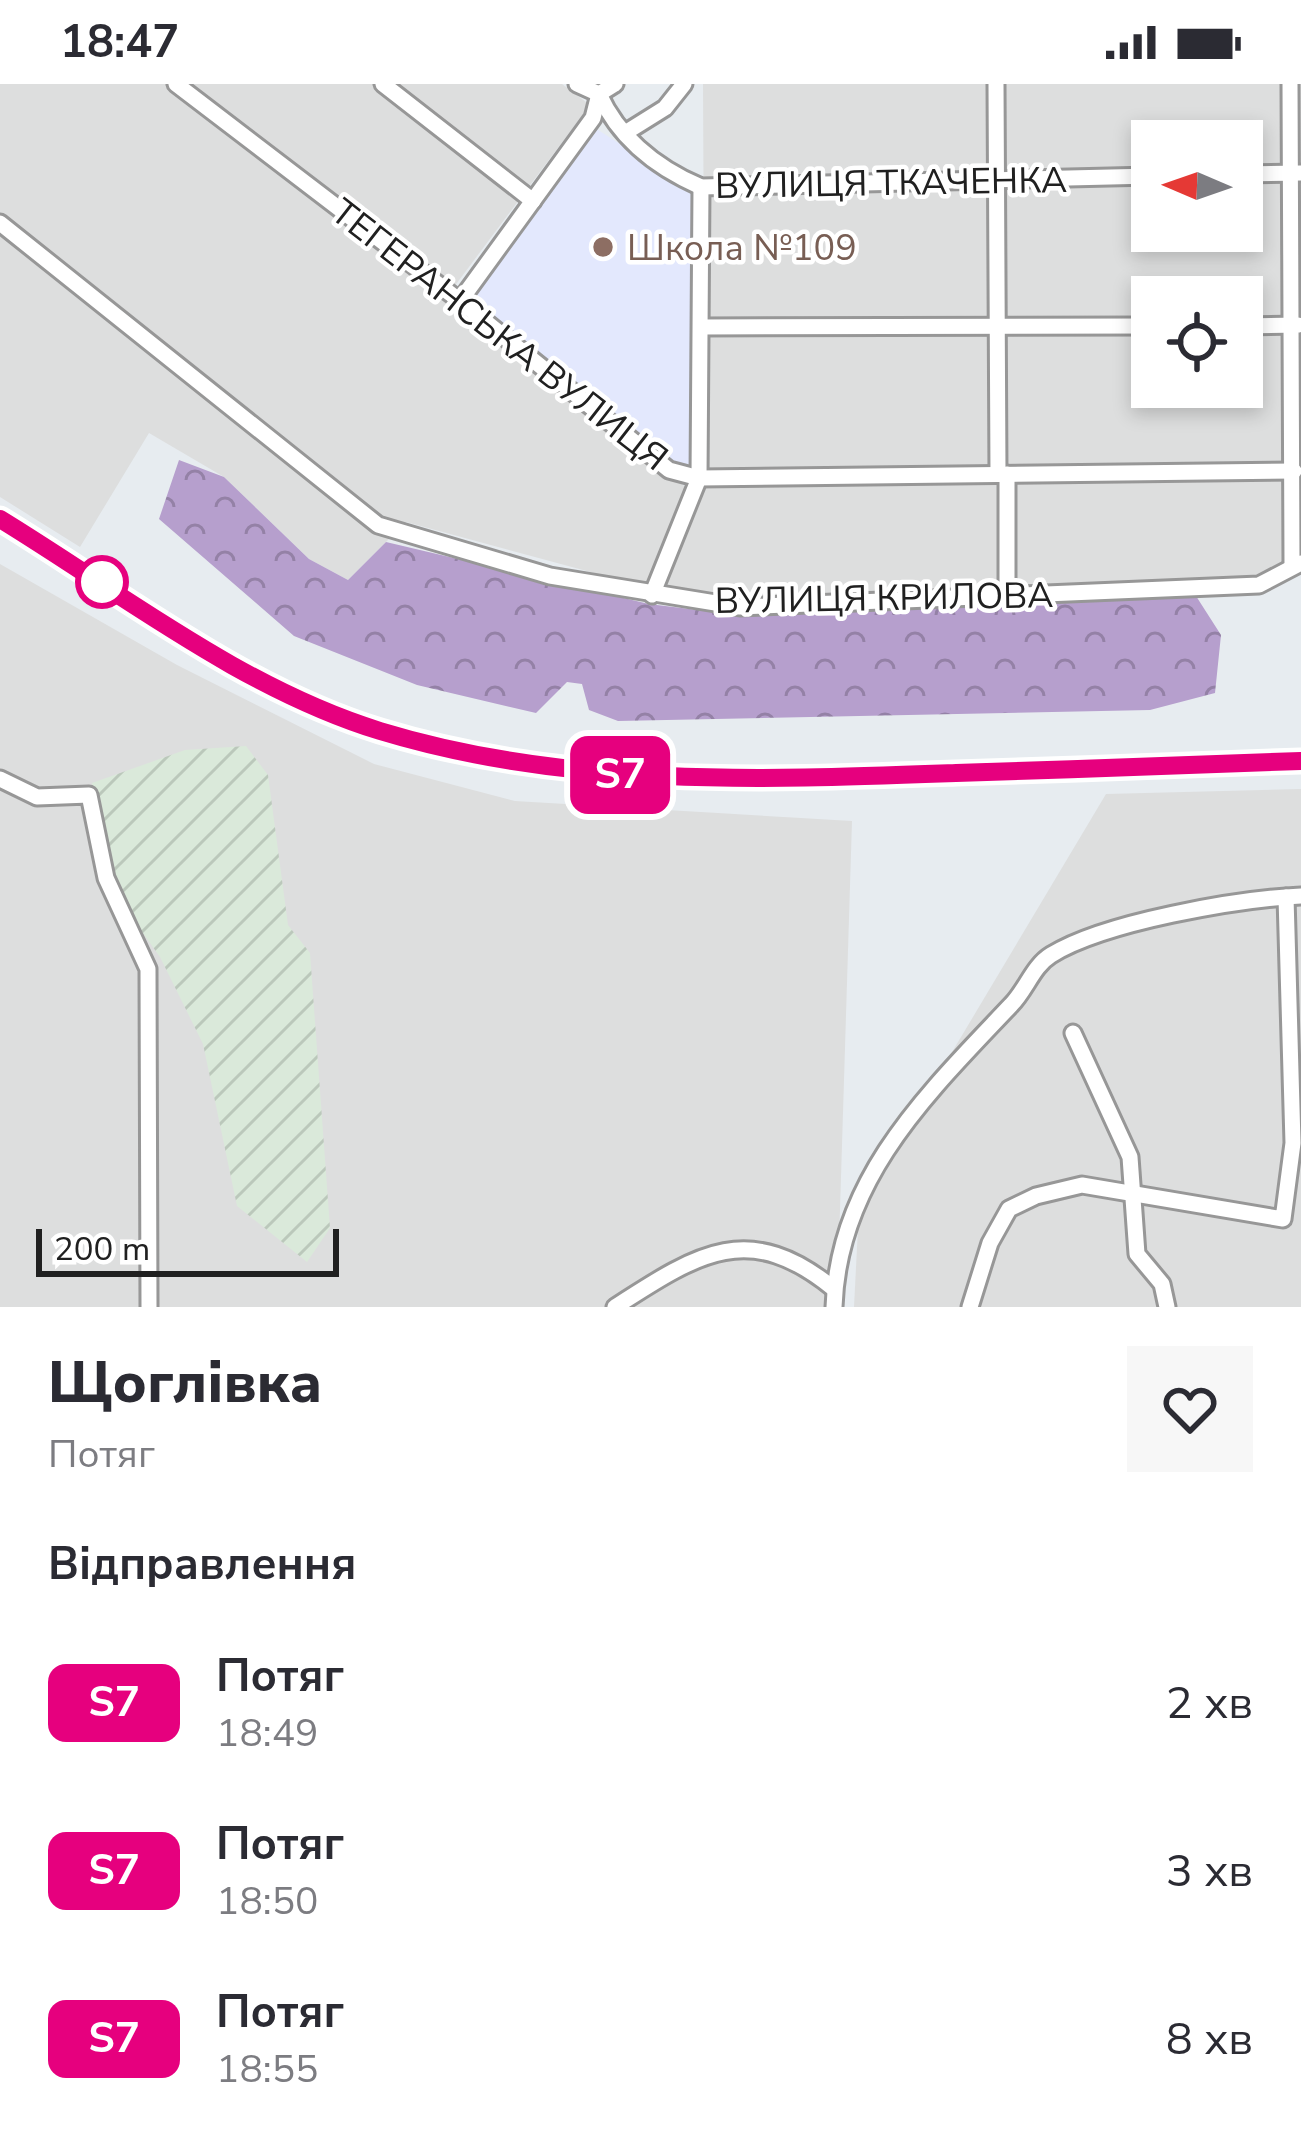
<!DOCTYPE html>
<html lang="uk">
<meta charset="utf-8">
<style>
:root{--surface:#fff;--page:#f7f7f7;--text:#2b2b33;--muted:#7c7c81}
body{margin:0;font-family:"Nunito Sans",sans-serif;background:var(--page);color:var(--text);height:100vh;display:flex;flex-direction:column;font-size:45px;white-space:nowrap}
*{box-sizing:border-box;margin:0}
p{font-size:39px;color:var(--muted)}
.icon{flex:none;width:66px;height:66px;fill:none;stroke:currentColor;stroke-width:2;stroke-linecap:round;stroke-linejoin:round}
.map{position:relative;height:1223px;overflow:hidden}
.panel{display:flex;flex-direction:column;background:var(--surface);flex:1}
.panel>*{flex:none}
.badge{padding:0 24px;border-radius:18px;font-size:42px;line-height:78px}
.needle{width:78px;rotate:272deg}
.buttons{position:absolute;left:1131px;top:36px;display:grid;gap:24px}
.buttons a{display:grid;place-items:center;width:132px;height:132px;border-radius:0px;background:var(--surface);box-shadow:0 6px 18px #0003;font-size:60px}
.scale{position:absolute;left:36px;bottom:30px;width:303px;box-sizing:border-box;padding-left:12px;border:6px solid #202020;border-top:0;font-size:33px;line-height:42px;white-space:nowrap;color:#202020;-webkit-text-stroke:9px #fff;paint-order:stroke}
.map>.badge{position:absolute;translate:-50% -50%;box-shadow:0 0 0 6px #fff}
h2{padding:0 48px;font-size:45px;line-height:108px}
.round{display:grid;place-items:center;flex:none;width:126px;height:126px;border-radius:0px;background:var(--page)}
.overview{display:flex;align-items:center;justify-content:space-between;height:204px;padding:0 48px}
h1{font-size:57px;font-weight:800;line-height:90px}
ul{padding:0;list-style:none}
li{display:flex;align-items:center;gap:36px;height:168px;padding:0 48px}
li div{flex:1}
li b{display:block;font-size:45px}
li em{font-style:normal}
li .badge{min-width:132px;font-weight:700;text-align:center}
.status{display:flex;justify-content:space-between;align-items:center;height:84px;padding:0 60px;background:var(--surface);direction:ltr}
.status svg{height:33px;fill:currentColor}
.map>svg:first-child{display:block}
.residential{fill:#dddede;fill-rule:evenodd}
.industrial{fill:url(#industrial-furrows)}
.education{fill:#e3e8fd}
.forest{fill:url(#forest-crowns)}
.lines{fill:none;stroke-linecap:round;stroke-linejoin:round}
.minor-casing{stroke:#979797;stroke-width:21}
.minor{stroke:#fff;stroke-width:15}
.rail-casing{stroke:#6e6e6e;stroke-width:8}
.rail{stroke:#fff;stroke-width:3;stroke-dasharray:9;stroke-linecap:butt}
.line-casing{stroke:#fff;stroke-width:27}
.line{stroke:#e6007e;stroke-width:18}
.education-dot{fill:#8d6e63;stroke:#fff;stroke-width:4.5}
.stop-dot{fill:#fff;stroke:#e6007e;stroke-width:6}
.labels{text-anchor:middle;stroke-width:9;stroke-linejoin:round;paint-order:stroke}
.street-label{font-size:36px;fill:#202020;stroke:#fff}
.education-label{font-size:36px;fill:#785e54;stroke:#fff;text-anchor:start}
</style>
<div class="status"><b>18:47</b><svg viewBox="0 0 49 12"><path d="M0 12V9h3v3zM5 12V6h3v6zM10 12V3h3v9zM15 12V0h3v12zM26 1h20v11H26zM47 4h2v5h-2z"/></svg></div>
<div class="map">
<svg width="1301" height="1223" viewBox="0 0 1301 1223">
<defs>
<pattern id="industrial-furrows" width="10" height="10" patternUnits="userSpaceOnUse" patternTransform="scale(3)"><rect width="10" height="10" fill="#dae9da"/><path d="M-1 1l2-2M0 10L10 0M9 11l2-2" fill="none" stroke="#bbc8bb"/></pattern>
<pattern id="forest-crowns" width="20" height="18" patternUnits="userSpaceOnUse" patternTransform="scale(3)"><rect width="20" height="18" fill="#b69fcd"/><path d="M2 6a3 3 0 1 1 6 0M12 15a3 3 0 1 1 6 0" fill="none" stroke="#9481a6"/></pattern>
</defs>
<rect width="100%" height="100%" fill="#e7ecf0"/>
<!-- residential -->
<g class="residential">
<polygon points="0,0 562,0 590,21 445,215 687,404 646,503 406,438 348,496 309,475 224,393 149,349 80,463 0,413"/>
<path d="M 703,0 L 1301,0 L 1301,475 L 1288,475 L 1258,495 L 741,516 L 664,504 L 705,400 ZM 1152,57 L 1242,57 L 1242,147 L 1152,147 ZM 1152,213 L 1242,213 L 1242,303 L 1152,303 Z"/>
<polygon points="0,480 177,581 374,680 515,717 852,737 837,1223 0,1223"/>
<polygon points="1301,705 1301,1223 854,1223 859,1124 1106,710"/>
</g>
<!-- industrial -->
<polygon class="industrial" points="246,662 268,691 288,841 310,869 330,1144 307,1178 237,1122 203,960 160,873 115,810 92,699 185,666"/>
<!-- education -->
<polygon class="education" points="595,44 695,108 694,383 667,377 472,217"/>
<!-- forest -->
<polygon class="forest" points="179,376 224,393 309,475 348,496 386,458 649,520 738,531 1196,512 1221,551 1215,609 1150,626 618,637 589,626 582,600 567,598 536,629 417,601 294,552 159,435"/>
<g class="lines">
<!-- minor casing -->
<g class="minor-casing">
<g id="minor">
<polyline points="176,0 460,217 669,386 699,394 1294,387"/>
<polyline points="383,0 533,117"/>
<polyline points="577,0 599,10"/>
<polyline points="996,0 998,390"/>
<polyline points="1290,0 1292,479"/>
<path d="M 599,10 C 619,54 657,84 701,103 L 1152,92"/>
<polyline points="599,10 615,0"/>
<polyline points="625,49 665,24 684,0"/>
<polyline points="1242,90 1301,89"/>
<polyline points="0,139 378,441 550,492 740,523 1259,501 1301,479"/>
<polyline points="460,217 593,34 599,10"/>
<polyline points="1242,242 1298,241"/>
<polyline points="701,243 1152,242"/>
<polyline points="652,511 699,394 701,103"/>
<polyline points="1007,513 1007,390"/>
<polyline points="0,695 37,713 89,711 106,794 148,885 149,1223"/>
<polyline points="1073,949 1130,1073 1137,1170 1162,1200 1167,1223"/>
<path d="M 615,1223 C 697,1170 749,1135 834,1205"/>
<path d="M 834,1223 C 838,1094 929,1008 1011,921 C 1026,906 1033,882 1051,871 C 1104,838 1238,815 1301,812"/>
<polyline points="970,1223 990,1159 1009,1125 1036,1112 1082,1101 1283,1135 1293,1059 1286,813"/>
</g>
</g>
<!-- minor -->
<use href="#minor" class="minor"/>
<!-- rail casing -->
<g class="rail-casing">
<path id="rail" d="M 0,435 C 120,509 243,605 380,647 C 559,701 744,696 929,690 C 1053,686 1177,681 1301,677"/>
</g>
<!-- rail -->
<use href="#rail" class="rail"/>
</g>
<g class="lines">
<!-- line casing -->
<g class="line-casing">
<path id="line" d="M 0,435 C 121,509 243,605 380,647 C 567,704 763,696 956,689 C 1071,685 1186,682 1301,677"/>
</g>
<!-- line -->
<use href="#line" class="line"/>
</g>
<!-- markers -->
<circle class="education-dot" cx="603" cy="163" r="12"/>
<circle class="stop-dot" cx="102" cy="498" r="24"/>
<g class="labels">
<!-- street labels -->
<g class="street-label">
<text transform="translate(891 98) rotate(-1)" y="13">ВУЛИЦЯ ТКАЧЕНКА</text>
<text transform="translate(500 250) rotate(38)" y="13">ТЕГЕРАНСЬКА ВУЛИЦЯ</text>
<text transform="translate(884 513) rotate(-1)" y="13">ВУЛИЦЯ КРИЛОВА</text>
</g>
<!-- education labels -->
<g class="education-label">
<text x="627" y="176">Школа №109</text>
</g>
</g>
</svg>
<div class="buttons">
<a><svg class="needle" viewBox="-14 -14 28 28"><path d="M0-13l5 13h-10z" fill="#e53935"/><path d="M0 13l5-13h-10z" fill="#7c7c81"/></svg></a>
<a><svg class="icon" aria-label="locate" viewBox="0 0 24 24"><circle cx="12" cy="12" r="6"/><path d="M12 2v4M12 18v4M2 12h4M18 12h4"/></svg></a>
</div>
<div class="scale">200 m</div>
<b class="badge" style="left:620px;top:691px;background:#e6007e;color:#fff">S7</b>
</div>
<section class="panel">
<div class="overview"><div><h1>Щоглівка</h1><p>Потяг</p></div><a class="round"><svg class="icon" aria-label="heart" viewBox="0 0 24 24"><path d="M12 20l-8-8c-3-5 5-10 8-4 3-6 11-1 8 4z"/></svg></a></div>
<h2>Відправлення</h2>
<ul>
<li><span class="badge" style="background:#e6007e;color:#fff">S7</span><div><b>Потяг</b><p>18:49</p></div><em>2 хв</em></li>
<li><span class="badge" style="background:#e6007e;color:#fff">S7</span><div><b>Потяг</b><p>18:50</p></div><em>3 хв</em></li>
<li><span class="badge" style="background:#e6007e;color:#fff">S7</span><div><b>Потяг</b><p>18:55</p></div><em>8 хв</em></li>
</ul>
</section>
